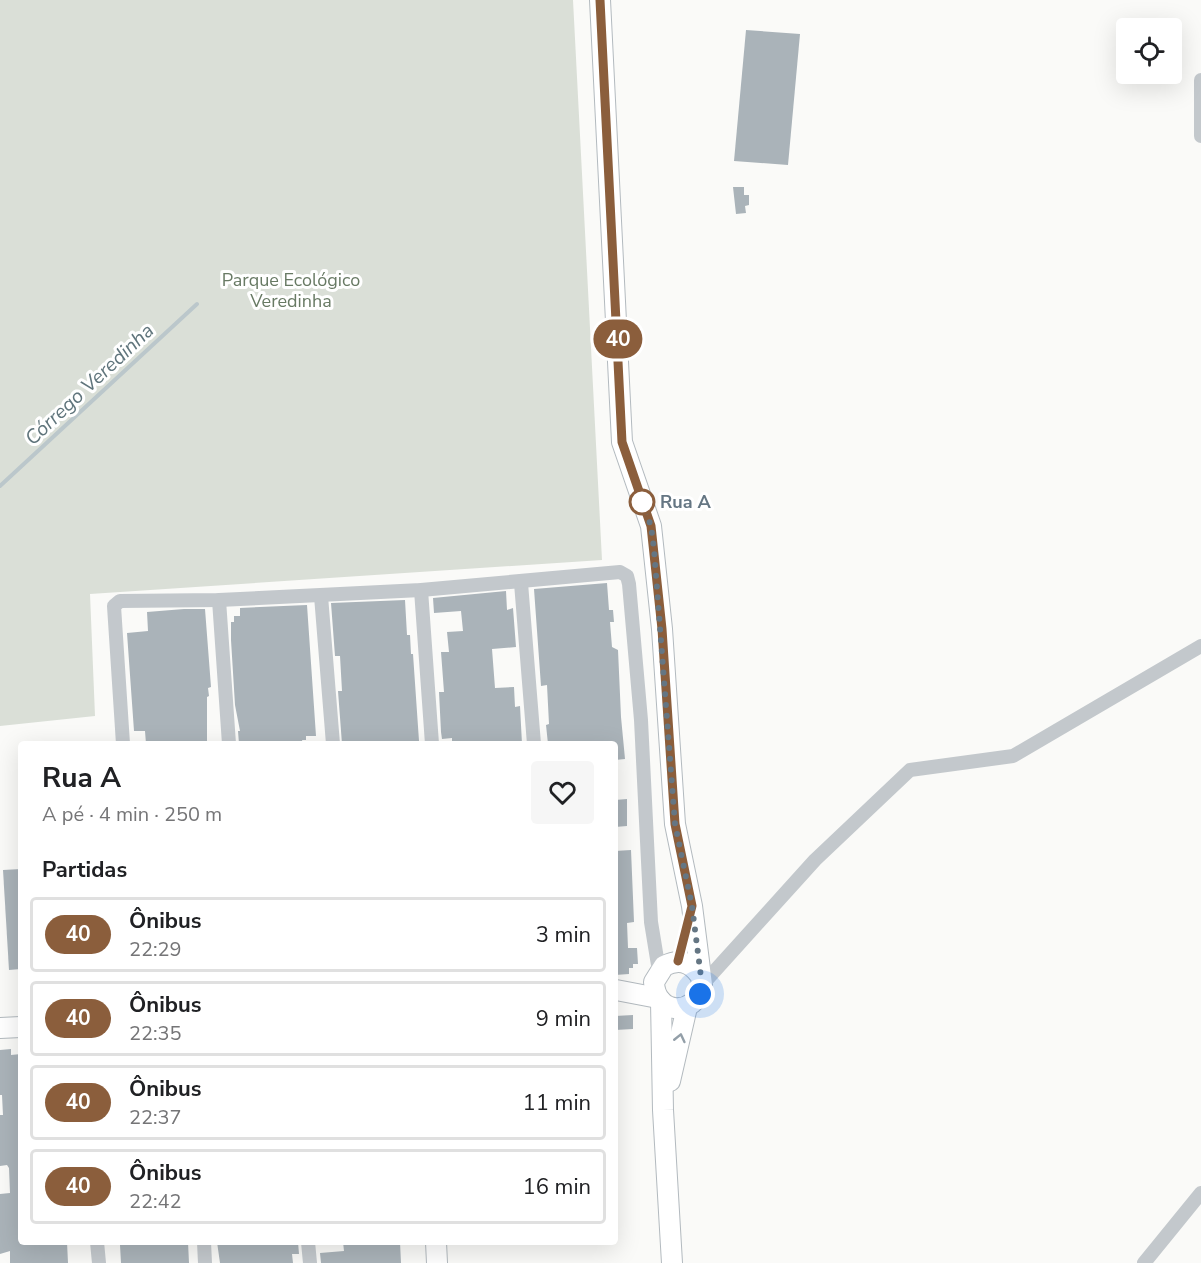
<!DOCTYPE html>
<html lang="pt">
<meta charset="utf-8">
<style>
:root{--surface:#fff;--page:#f6f6f6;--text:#202124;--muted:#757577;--line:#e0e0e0}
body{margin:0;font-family:"Nunito Sans",sans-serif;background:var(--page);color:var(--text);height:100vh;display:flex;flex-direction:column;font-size:22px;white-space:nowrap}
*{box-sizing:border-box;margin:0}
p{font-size:20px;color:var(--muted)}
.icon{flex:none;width:33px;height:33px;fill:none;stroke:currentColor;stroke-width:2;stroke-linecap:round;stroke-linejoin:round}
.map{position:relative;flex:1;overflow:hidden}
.details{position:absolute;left:18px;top:741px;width:600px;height:504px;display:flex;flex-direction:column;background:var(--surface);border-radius:6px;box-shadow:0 6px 24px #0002}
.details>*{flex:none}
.badge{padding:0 12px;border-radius:20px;font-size:21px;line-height:39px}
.tools{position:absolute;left:1116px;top:18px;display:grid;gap:12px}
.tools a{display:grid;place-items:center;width:66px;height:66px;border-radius:6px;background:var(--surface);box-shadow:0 6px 24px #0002;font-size:30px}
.you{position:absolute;width:30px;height:30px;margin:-15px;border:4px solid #fff;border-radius:50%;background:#1a73e8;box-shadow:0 0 0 9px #1a73e833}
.map>.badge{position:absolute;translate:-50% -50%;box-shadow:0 0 0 3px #fff}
h2{padding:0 24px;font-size:22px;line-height:54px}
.round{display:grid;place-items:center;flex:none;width:63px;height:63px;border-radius:6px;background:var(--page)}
.summary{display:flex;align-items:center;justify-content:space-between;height:102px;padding:0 24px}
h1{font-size:28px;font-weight:700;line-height:45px}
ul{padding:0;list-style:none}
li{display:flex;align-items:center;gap:18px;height:75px;margin:0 12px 9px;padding:0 12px;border:3px solid var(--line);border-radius:6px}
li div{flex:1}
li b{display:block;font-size:22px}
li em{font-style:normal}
li .badge{min-width:66px;font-weight:700;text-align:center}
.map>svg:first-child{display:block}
.green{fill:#dadfd7}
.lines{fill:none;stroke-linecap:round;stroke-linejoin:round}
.stream{stroke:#bbc7cb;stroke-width:4}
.building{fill:#aab3b9}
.secondary-casing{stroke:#b3babf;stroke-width:22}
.street{stroke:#c3c8cc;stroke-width:14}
.secondary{stroke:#fff;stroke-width:20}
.oneway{stroke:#939fa8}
.line-casing{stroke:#fff;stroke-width:14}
.line{stroke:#8b5e3c;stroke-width:9}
.walk{stroke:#657683;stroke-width:6;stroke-dasharray:0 10.8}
.stop-dot{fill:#fff;stroke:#8b5e3c;stroke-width:3}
.labels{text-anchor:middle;stroke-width:6;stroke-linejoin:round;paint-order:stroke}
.park-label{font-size:18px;fill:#687a64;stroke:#fff}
.stop-label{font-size:18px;font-weight:bold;fill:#657683;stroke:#fff;text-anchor:start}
.water-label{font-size:20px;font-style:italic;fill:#60757c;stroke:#fff}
</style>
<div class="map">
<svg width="1201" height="1263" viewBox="0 0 1201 1263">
<rect width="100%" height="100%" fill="#fafaf8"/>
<!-- green -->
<polygon class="green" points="0,0 573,0 602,560 90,594 95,716 0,726"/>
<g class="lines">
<!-- stream -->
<polyline class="stream" points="0,486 197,304"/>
</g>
<!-- building -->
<g class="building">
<polygon points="746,30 800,34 788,165 734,161"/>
<polygon points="733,187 744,187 744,195 749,195 749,205 745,206 746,213 736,214"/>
<polygon points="607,583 609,610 613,610 614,622 610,622 612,647 618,650 621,717 625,759 615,760 615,744 548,744 546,725 549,724 547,685 541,686 534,589"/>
<polygon points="506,591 507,610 513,608 516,647 492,649 495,688 514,687 515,707 520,706 522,744 452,744 452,738 442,739 441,732 439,692 444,692 441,652 449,652 447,632 463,631 461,611 434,613 433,598"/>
<polygon points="405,600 407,635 410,635 411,654 413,654 419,741 409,744 342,744 338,691 342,691 340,656 335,656 331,603"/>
<polygon points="307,605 316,736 306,736 306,740 302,740 303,744 239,744 238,731 240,731 235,705 231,640 231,622 234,622 234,616 240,616 240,608"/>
<polygon points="184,609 205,609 211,687 208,688 209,696 207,697 207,742 146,744 145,731 134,731 127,633 148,631 147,612"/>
<polygon points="627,799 627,826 615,827 615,800"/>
<polygon points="631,850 634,922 627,923 628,948 637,948 638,964 633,964 633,968 629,968 629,974 615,975 615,851"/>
<polygon points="21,869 21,969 9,970 3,870"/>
<polygon points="633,1015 633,1029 615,1030 615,1016"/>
<polygon points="11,1049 11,1055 21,1054 21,1242 67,1242 68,1263 10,1263 10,1251 0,1254 0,1194 10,1193 9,1168 7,1165 0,1166 0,1115 3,1115 2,1095 0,1095 0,1050"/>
<polygon points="131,1242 188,1242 189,1263 121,1263 120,1245 131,1244"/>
<polygon points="217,1242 298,1242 299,1254 292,1254 293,1263 220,1263"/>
<polygon points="343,1242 400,1242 401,1263 321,1263 320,1253 344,1251"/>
</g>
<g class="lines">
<!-- secondary casing -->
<g class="secondary-casing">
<g id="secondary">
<path d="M 600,0 L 622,442 L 651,526 L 662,629 L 675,824 L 692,906 L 702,985 C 696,1018 655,1015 654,982 L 664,966 C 678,959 689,961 699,974"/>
<polyline points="616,990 658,998"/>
<polyline points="661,1001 663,1110 672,1263"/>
<polyline points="0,1028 21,1027"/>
<polyline points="670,1081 687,1007"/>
<polyline points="436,1242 437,1263"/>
</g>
</g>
<!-- street -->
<g class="street">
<polyline points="1201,80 1201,136"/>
<polyline points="521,583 534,744"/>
<polyline points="421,590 432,744"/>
<polyline points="321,596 333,744"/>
<polyline points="219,600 229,744"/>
<polyline points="123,744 114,606 120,601 219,600 421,590 620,572 627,576 629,584 641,720 651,922 659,971"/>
<polyline points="702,985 815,860 910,770 1013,756 1201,646"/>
<polyline points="97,1242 99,1263"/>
<polyline points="204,1242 205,1263"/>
<polyline points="308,1242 310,1263"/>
<polyline points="1144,1263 1201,1193"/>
</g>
<!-- secondary -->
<use href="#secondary" class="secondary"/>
</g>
<!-- one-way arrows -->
<defs><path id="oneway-chevron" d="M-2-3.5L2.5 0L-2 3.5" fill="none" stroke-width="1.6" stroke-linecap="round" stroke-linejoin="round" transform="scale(1.5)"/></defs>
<use class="oneway" href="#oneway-chevron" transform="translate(680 1038) rotate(-77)"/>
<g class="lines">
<!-- line casing -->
<g class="line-casing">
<polyline id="line" points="600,0 622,442 651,526 662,629 675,824 692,906 678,961"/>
</g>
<!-- line -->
<use href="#line" class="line"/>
<!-- walk -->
<polyline class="walk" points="642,502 651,526 654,549 675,824 692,906 702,985 700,994"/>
</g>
<!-- markers -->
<circle class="stop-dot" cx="642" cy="502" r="12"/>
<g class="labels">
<!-- park labels -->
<g class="park-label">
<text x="291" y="286">Parque Ecológico<tspan x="291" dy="21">Veredinha</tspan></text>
</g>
<!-- stop labels -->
<g class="stop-label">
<text x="660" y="508">Rua A</text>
</g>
<!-- water labels -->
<g class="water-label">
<text transform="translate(89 384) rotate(-43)" y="7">Córrego Veredinha</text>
</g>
</g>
</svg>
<div class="tools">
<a><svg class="icon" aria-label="locate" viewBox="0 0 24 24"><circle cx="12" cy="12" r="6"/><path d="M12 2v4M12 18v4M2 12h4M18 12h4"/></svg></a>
</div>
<div class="you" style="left:700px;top:994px"></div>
<b class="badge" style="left:618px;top:339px;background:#8b5e3c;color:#fff">40</b>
<section class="details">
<div class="summary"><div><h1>Rua A</h1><p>A pé · 4 min · 250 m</p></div><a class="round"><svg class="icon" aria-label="heart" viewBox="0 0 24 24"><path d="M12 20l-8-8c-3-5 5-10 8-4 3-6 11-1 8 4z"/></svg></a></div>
<h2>Partidas</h2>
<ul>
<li><span class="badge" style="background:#8b5e3c;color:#fff">40</span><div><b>Ônibus</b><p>22:29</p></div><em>3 min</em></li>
<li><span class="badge" style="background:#8b5e3c;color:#fff">40</span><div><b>Ônibus</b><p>22:35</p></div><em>9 min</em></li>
<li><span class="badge" style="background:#8b5e3c;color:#fff">40</span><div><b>Ônibus</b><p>22:37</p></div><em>11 min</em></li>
<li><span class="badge" style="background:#8b5e3c;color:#fff">40</span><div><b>Ônibus</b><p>22:42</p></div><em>16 min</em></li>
</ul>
</section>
</div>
